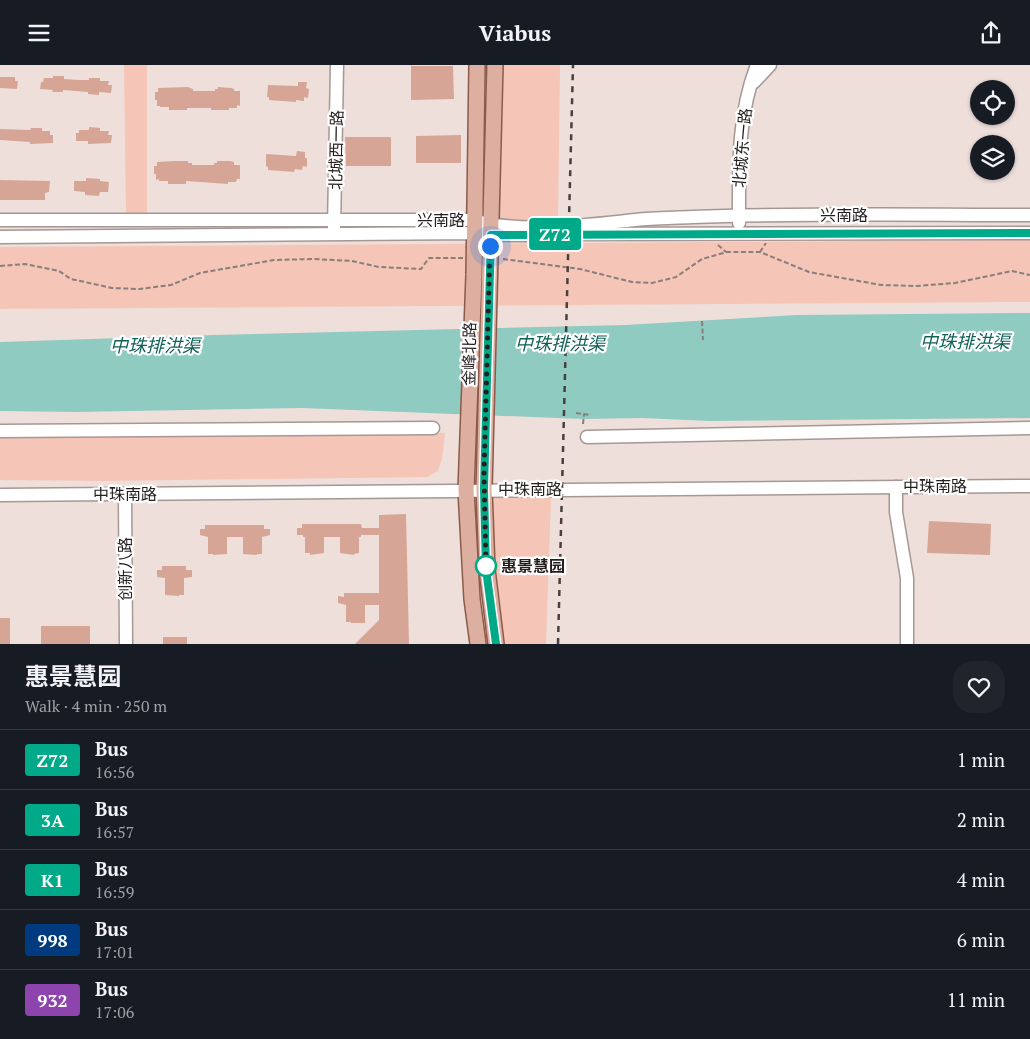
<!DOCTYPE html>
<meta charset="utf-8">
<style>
:root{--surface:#171b24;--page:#20242c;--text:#f1f3f6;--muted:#9ea1a6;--line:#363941}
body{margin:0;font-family:"PT Serif","Noto Sans SC",serif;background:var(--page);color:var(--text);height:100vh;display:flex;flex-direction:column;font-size:19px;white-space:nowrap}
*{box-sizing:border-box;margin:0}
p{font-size:16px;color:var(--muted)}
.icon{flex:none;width:28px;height:28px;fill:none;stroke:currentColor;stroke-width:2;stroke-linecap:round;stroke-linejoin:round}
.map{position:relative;height:579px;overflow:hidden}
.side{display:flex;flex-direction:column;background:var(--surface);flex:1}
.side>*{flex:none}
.badge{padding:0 10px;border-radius:4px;font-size:18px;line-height:32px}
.buttons{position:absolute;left:970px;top:15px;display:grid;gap:10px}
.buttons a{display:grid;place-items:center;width:45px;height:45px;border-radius:50%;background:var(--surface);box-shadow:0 1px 4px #0004;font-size:25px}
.you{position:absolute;width:25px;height:25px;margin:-12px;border:4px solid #fff;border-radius:50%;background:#1a73e8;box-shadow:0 0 0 8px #1a73e833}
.map>.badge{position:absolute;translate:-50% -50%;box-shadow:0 0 0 2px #fff}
.round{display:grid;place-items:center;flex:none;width:52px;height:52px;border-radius:20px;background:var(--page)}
.head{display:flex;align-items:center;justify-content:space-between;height:85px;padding:0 25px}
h1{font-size:24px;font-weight:700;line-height:38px}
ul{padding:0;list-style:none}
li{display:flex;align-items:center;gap:15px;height:60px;padding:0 25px;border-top:1px solid var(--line)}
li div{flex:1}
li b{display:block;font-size:19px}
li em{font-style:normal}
li .badge{min-width:55px;font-weight:700;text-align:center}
header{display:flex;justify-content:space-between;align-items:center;height:65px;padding:0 25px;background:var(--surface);font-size:22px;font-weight:700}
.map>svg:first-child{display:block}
.green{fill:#f5c6b8}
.water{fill:#90cbc1}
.building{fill:#d7a596}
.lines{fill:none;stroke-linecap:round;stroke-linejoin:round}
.minor-casing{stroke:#a59894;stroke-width:15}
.major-casing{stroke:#8c5a4b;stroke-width:18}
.path{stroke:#887e7b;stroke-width:2;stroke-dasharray:5 2.5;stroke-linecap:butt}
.minor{stroke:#fff;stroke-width:12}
.major{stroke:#dcafa1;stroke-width:15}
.rail{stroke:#47403e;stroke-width:2.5;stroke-dasharray:6 6;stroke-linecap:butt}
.line-casing{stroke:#fff;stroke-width:11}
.line{stroke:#0a8;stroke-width:8}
.walk{stroke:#241f1e;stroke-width:5;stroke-dasharray:0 9}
.stop-dot{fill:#fff;stroke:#0a8;stroke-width:2.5}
.labels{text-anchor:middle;stroke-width:4.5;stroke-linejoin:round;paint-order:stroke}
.street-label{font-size:16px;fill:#241f1e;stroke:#fff}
.stop-label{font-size:16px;font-weight:bold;fill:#241f1e;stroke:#fff;text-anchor:start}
.water-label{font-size:18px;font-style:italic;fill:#106158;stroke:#fff}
</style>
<header><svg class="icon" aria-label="menu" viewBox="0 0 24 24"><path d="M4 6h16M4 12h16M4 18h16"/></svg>Viabus<svg class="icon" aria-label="share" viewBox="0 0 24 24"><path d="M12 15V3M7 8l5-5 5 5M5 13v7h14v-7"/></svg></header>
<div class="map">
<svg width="1030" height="579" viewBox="0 0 1030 579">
<rect width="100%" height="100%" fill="#eedfdb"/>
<!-- green -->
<g class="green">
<polygon points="124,0 147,0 147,149 126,149"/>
<polygon points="501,0 560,0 558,157 496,155"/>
<polygon points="1030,175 1030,237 0,244 0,182"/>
<polygon points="445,368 442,394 438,406 427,412 105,416 0,415 0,373"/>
<polygon points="493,433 551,433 546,579 504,579 493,500"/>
</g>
<!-- water -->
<polygon class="water" points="1030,248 1030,353 710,356 642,353 583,354 302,343 76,347 0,346 0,277 213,270 625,260 797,250"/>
<!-- building -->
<g class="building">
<polygon points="411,1 453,1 454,34 411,35"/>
<polygon points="53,11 64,11 64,14 78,15 89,15 89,13 100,13 100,16 109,16 108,20 112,20 111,28 99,27 99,30 88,29 88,27 63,25 63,27 52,27 53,25 40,24 41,17 43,17 44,13 53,13"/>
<polygon points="0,12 15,12 15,16 18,16 17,24 0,23"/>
<polygon points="298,17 307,17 306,23 309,24 308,33 304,32 304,36 296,35 296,37 269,35 269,32 267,32 268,20 298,21"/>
<polygon points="188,22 193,24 193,26 215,26 215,24 218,24 218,22 231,23 234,24 234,26 240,26 240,41 237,40 237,43 229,43 229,45 211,45 211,43 187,43 187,45 169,45 169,42 160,42 160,41 157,41 157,35 155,35 155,27 158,27 158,23"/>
<polygon points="89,62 100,63 100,66 109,66 108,70 112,70 111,78 88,79 88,76 76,76 76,68 79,68 79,65 89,65"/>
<polygon points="31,63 42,63 42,66 50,66 50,70 53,70 53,78 30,79 30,77 0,75 0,64 30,65"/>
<polygon points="461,70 461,98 416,98 416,71"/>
<polygon points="345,72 391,72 391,101 346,101"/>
<polygon points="297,86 305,87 305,93 307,93 307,102 303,101 302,105 295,104 294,107 268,105 268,102 266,101 266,89 296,91"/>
<polygon points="174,96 188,96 188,98 192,98 192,100 214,100 214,98 217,98 217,96 230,96 234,97 234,100 240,100 240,114 237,114 236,117 228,117 228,119 186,116 186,119 168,119 168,116 159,116 159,114 156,115 156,109 154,109 154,101 157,101 157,97"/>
<polygon points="86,113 100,114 100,116 109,117 108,127 100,127 99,131 85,130 85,127 74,126 74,116 86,116"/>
<polygon points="0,115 50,116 49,127 45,128 45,135 0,135"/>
<polygon points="406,449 409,579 355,579 379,555 379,540 365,540 365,558 351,558 351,557 346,557 346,540 338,538 338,531 344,532 344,528 379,528 379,470 361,470 361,472 359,472 359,488 354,489 354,490 340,488 340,472 324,472 324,488 310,490 310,488 305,488 305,472 303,472 303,470 297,470 297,463 302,463 302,459 361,459 362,463 379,463 379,450"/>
<polygon points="929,456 991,459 990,490 927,488"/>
<polygon points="205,460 264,460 264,464 270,464 270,470 262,472 262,489 257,489 257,490 243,489 243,472 227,472 227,489 213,490 213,489 208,489 208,472 200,470 200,464 205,464"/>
<polygon points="162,501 186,501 186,505 192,505 192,512 184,513 184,530 179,530 179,531 165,530 165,513 157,512 157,505 162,505"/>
<rect x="0" y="553" width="10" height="26"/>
<rect x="41" y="561" width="49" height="18"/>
<rect x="163" y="572" width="24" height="7"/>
</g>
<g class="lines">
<!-- minor casing -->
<g class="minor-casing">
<g id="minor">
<polyline points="754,17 770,0"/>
<path d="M 0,155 L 473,155 C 520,169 587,160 635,155 C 654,153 673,153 692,152 C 805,148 917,150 1030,150"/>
<path d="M 739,158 C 739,104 737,51 757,0"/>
<polyline points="334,164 337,0"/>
<polyline points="577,169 1030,168"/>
<polyline points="0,172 473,168 491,170 535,170"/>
<polyline points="0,366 433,363"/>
<polyline points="587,372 1030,363"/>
<polyline points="896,422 896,447 907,513 907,579"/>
<polyline points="125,429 126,579"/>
<polyline points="0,430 1030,421"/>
</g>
</g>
<!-- major casing -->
<g class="major-casing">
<g id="major">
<polyline points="477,0 474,210 466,425 472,534 478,579"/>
<polyline points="495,0 484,424 487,504 496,579"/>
</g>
</g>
<!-- path -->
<g class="path">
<polyline points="718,180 726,187"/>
<polyline points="760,187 766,178"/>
<polyline points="503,194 580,204 632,217 652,218 676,212 702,194 727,187 760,187 809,207 881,220 916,221 955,218 1012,206 1030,210"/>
<polyline points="0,201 25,199 59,206 71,214 112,223 139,224 171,220 200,208 274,195 314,194 352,196 379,202 421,204 429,193 463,193"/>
<polyline points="702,256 703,275"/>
<polyline points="576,348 591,350"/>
<polyline points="583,359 584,349"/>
</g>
<!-- minor -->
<use href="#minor" class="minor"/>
<!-- major -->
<use href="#major" class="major"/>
<!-- rail -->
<polyline class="rail" points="558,579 573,0"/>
</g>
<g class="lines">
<!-- line casing -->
<g class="line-casing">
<polyline id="line" points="496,579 486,504 484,424 491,170 1030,168"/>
</g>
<!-- line -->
<use href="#line" class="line"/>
<!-- walk -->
<polyline class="walk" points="486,501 486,504 484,408 490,181"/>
</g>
<!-- markers -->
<circle class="stop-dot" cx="486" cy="501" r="10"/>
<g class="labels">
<!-- street labels -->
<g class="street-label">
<text transform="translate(742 83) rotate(-85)" y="6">北城东一路</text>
<text transform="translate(336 85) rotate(-89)" y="6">北城西一路</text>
<text x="844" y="156">兴南路</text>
<text x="441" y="161">兴南路</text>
<text transform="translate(469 289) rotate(-89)" y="6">金峰北路</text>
<text x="935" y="427">中珠南路</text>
<text x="530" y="430">中珠南路</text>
<text x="125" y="435">中珠南路</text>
<text transform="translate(125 504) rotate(-90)" y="6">创新八路</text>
</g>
<!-- stop labels -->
<g class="stop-label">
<text x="501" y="507">惠景慧园</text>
</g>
<!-- water labels -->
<g class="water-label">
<text x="965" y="283">中珠排洪渠</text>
<text x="560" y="285">中珠排洪渠</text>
<text x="155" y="287">中珠排洪渠</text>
</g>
</g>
</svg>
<div class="buttons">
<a><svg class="icon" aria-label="locate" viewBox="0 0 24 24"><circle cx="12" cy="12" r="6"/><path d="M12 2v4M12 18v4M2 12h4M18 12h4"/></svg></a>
<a><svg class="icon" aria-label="layers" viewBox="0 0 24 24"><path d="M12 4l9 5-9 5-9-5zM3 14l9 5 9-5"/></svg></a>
</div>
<div class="you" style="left:490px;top:181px"></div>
<b class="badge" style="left:555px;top:169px;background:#0a8;color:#fff">Z72</b>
</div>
<section class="side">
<div class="head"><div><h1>惠景慧园</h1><p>Walk · 4 min · 250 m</p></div><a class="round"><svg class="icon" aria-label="heart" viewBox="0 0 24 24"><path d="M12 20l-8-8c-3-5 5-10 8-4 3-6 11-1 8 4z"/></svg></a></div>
<ul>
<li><span class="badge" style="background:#0a8;color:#fff">Z72</span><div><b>Bus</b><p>16:56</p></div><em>1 min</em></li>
<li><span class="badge" style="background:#0a8;color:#fff">3A</span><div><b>Bus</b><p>16:57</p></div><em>2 min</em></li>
<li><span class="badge" style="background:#0a8;color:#fff">K1</span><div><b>Bus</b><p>16:59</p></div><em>4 min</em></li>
<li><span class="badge" style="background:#003b80;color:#fff">998</span><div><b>Bus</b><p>17:01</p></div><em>6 min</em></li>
<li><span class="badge" style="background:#8e44ad;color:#fff">932</span><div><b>Bus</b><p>17:06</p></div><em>11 min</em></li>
</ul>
</section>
